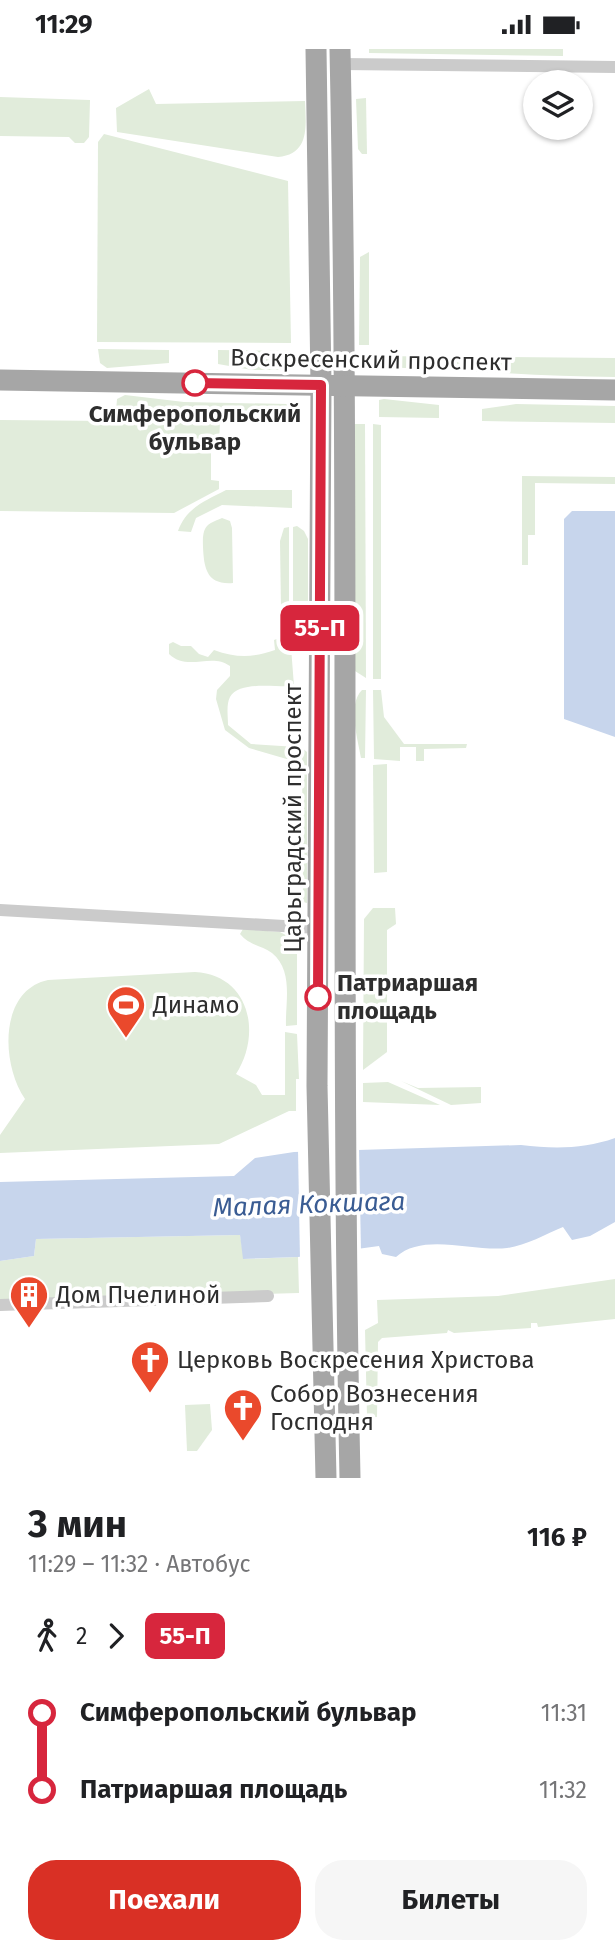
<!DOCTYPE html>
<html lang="ru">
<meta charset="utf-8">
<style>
:root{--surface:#fff;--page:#f6f6f6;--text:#202124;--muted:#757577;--accent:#d93025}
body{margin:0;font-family:"Fira Sans",sans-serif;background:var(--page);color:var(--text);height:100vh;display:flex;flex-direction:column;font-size:26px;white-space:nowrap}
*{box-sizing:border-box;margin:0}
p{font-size:23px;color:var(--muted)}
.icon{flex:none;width:38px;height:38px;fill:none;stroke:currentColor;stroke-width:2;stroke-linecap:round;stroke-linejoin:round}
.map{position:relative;height:1429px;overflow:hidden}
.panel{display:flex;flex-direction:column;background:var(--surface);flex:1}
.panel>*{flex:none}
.badge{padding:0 14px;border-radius:10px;font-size:24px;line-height:46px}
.buttons{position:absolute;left:523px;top:21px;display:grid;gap:14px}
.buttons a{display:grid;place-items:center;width:70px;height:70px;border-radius:50%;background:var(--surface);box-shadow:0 2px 5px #0004;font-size:35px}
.map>.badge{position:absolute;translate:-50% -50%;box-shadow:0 0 0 4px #fff}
.legs{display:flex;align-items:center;gap:10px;height:77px;padding:0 28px;font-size:23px}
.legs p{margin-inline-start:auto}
.headline{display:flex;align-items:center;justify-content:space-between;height:119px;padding:0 28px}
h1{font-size:38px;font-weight:700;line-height:52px}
.button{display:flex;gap:14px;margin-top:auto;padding:14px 28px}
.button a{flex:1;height:80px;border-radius:28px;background:var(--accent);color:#fff;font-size:28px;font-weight:700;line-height:80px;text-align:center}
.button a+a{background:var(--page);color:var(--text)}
ul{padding:0 28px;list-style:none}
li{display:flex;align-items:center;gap:24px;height:77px;font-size:26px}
li i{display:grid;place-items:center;width:10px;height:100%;margin:0 9px;background:currentColor}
li i::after{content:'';width:18px;height:18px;margin:-9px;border:5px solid;border-radius:50%;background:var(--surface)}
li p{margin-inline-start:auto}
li:first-child i{background:linear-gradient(#0000 50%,currentColor 0)}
li:last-child i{background:linear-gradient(currentColor 50%,#0000 0)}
.status{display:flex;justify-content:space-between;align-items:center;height:49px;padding:0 35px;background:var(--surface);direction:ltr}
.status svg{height:19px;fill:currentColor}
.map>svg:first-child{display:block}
.green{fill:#e1ecdb}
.water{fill:#c7d5ec}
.pier{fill:#fff}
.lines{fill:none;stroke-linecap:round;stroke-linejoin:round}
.minor{stroke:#cbcbcb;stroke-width:12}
.primary{stroke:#a6a6a6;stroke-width:21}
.line-1-casing{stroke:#fff;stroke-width:16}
.line-1{stroke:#d7263d;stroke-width:10}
.stop-1-dot{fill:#fff;stroke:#d7263d;stroke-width:3.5}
.labels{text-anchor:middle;stroke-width:7;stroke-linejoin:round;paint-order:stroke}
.street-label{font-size:24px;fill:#2e2e2e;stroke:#fff}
.stop-label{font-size:24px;font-weight:bold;fill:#2e2e2e;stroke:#fff}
.poi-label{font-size:24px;fill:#2e2e2e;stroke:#fff;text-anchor:start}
.water-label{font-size:26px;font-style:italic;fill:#3a5c93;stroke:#fff}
</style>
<div class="status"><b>11:29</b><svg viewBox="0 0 49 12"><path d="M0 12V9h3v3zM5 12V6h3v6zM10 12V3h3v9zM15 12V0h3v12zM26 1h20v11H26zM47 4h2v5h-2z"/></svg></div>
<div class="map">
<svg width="615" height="1429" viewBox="0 0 615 1429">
<rect width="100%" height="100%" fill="#fff"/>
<!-- green -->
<g class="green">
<polygon points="369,0 563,0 563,7 369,4"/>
<path d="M 149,40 L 156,55 L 305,52 C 306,77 310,105 278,108 L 117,83 L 116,59 Z"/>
<polygon points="0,48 90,51 89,88 84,94 75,94 69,88 0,87"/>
<polygon points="366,49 367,105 362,105 358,100 356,50"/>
<polygon points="104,85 288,132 291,294 97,293 98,93"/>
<polygon points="369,203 369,296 359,296 360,208"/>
<polygon points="98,300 169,301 169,314 107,319 100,314"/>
<polygon points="218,301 294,302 294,321 252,321 218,315"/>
<path d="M 373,307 L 615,309 L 615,328 C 536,328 458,320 379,318 L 373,316 Z"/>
<polygon points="125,346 184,353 288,355 294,356 294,365 116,362 117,350"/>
<polygon points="384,350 439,356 439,369 379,368 379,351"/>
<polygon points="516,355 615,357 615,374 482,372 482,360"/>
<polygon points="0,371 220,373 219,394 211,394 211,431 219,432 219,440 174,464 0,462"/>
<polygon points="355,375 365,375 366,629 355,622"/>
<polygon points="373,375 381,376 381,630 373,630"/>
<polygon points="522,427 615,428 615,435 535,434 535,486 528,486 528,516 522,516"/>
<path d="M 226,441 L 292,441 L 292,459 L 222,456 L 196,469 L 191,483 L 178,482 C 186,459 205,452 226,441 Z"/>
<path d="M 222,469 L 230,472 L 232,479 L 233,534 C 207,536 204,520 203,498 C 203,491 202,483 207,477 C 211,473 218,471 222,469 Z"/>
<polygon points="297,477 304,482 308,490 308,560 302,567 293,571 293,478"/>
<polygon points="289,478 289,571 282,568 281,560 280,492 284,479"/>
<path d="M 290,585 L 294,637 C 277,639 240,631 230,648 C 226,655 228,668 228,676 L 251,695 L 297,698 L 297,713 L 249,699 L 225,681 L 216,650 L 217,641 L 230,627 L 230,617 C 211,603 188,623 169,605 L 169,595 L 173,593 L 181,597 L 191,597 L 199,605 L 208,608 L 214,601 C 236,609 253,609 275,601 L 274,591 Z"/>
<path d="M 362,641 L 366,641 L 365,709 L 361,709 C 358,690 347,656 362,641 Z"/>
<polygon points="373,641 381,641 384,668 404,695 467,695 466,699 424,700 424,712 416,712 416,698 400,698 400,712 374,710"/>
<polygon points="302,699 307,703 307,854 303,853"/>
<polygon points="387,715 387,823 374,824 373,716"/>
<polygon points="373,859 395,859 396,875 387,881 387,1003 363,1021 364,870"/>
<path d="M 243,880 L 280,883 L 297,892 L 297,976 L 286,977 C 285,954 294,922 272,904 C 262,896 250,897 240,885 Z"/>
<path d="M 195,923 C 250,926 262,985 236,1025 L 256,1036 L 262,1046 L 285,1046 L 285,983 L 297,985 L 299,1030 L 296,1030 L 296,1062 L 289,1062 L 219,1095 L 0,1104 L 0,1086 L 25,1050 C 0,1013 0,941 48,931 Z"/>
<polygon points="401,1032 418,1039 481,1038 481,1054 451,1056"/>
<polygon points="388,1033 440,1056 363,1053 363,1034"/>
<polygon points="240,1186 244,1210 298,1208 299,1244 0,1253 0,1212 34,1207 36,1190"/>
<polygon points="615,1230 615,1270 538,1278 537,1274 531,1274 531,1279 454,1284 448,1281 447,1284 382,1289 378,1293 377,1368 367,1368 365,1281 378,1274 377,1251 498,1247"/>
<polygon points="210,1355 212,1381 197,1402 187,1402 185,1356"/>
</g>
<!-- water -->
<g class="water">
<polygon points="572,462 615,462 615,688 564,670 564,470"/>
<path d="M 615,1089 L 615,1173 L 590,1187 L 572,1191 L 563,1178 C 546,1185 525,1197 507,1199 C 473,1203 423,1183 396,1208 L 382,1205 L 379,1197 L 298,1208 L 243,1210 L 240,1186 L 36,1190 L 34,1207 L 0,1212 L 0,1133 L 234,1127 L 255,1109 L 294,1103 L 521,1096 C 554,1100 584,1100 615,1089 Z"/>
</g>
<!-- pier -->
<polygon class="pier" points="359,1099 361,1203 300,1211 298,1100"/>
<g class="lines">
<!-- minor -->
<g class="minor">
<polyline points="341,15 615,18"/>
<polyline points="0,861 318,879"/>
<polyline points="0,1256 268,1247"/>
</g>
<!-- primary -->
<g class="primary">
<polyline points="316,0 321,336 317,1037 326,1429"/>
<path d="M 340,0 C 350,476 340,953 350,1429"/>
<polyline points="0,331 615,341"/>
</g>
</g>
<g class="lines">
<!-- line-1 casing -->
<g class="line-1-casing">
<polyline id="line-1" points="195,334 321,336 318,948"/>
</g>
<!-- line-1 -->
<use href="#line-1" class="line-1"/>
</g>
<!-- icons -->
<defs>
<g id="stadium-pin" transform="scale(2.0125)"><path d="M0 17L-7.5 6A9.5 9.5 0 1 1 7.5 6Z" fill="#ea492c" stroke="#fff"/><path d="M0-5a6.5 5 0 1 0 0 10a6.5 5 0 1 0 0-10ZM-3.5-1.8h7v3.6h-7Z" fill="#fff"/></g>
<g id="building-pin" transform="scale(2.0125)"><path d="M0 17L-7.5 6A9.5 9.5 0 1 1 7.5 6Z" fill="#ea492c" stroke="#fff"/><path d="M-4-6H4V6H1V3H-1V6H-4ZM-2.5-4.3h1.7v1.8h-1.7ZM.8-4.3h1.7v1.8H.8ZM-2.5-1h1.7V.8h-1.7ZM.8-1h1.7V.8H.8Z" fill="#fff"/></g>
<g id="church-pin" transform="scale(2.0125)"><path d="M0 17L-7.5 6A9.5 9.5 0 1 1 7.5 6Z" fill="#ea492c" stroke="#fff"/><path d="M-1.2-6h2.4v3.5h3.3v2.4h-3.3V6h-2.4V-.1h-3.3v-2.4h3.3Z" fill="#fff"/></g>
</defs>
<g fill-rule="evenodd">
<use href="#stadium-pin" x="126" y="956"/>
<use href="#building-pin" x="29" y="1246"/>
<use href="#church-pin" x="150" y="1311"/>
<use href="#church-pin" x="243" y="1359"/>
</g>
<!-- markers -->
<g class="stop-1-dot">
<circle cx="195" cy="334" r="12"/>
<circle cx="318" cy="948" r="12"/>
</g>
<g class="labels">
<!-- street labels -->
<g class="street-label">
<text transform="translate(371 311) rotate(1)" y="8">Воскресенский проспект</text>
<text transform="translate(293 769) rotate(-90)" y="8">Царьградский проспект</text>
</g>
<!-- stop labels -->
<g class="stop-label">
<text x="195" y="373">Симферопольский<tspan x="195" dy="28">бульвар</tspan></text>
<text x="337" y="942" text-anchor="start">Патриаршая<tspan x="337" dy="28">площадь</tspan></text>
</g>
<!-- poi labels -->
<g class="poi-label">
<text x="153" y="964">Динамо</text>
<text x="56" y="1254">Дом Пчелиной</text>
<text x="177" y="1319">Церковь Воскресения Христова</text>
<text x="270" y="1353">Собор Вознесения<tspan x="270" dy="28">Господня</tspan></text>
</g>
<!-- water labels -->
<g class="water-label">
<text transform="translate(309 1155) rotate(-2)" y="9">Малая Кокшага</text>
</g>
</g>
</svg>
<div class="buttons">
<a><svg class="icon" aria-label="layers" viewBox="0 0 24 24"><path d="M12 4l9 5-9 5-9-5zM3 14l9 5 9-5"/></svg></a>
</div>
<b class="badge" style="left:320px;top:579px;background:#d7263d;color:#fff">55-П</b>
</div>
<section class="panel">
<div class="headline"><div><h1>3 мин</h1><p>11:29 – 11:32 · Автобус</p></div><b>116 ₽</b></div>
<div class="legs"><svg class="icon" aria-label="walk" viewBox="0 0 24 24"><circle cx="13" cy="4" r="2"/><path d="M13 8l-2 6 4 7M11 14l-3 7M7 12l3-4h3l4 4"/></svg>2<svg class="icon" aria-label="forward" viewBox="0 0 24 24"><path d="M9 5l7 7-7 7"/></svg><b class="badge" style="background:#d7263d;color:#fff">55-П</b></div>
<ul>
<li><i style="color:#d7263d"></i><b>Симферопольский бульвар</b><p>11:31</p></li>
<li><i style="color:#d7263d"></i><b>Патриаршая площадь</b><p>11:32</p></li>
</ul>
<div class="button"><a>Поехали</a><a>Билеты</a></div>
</section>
